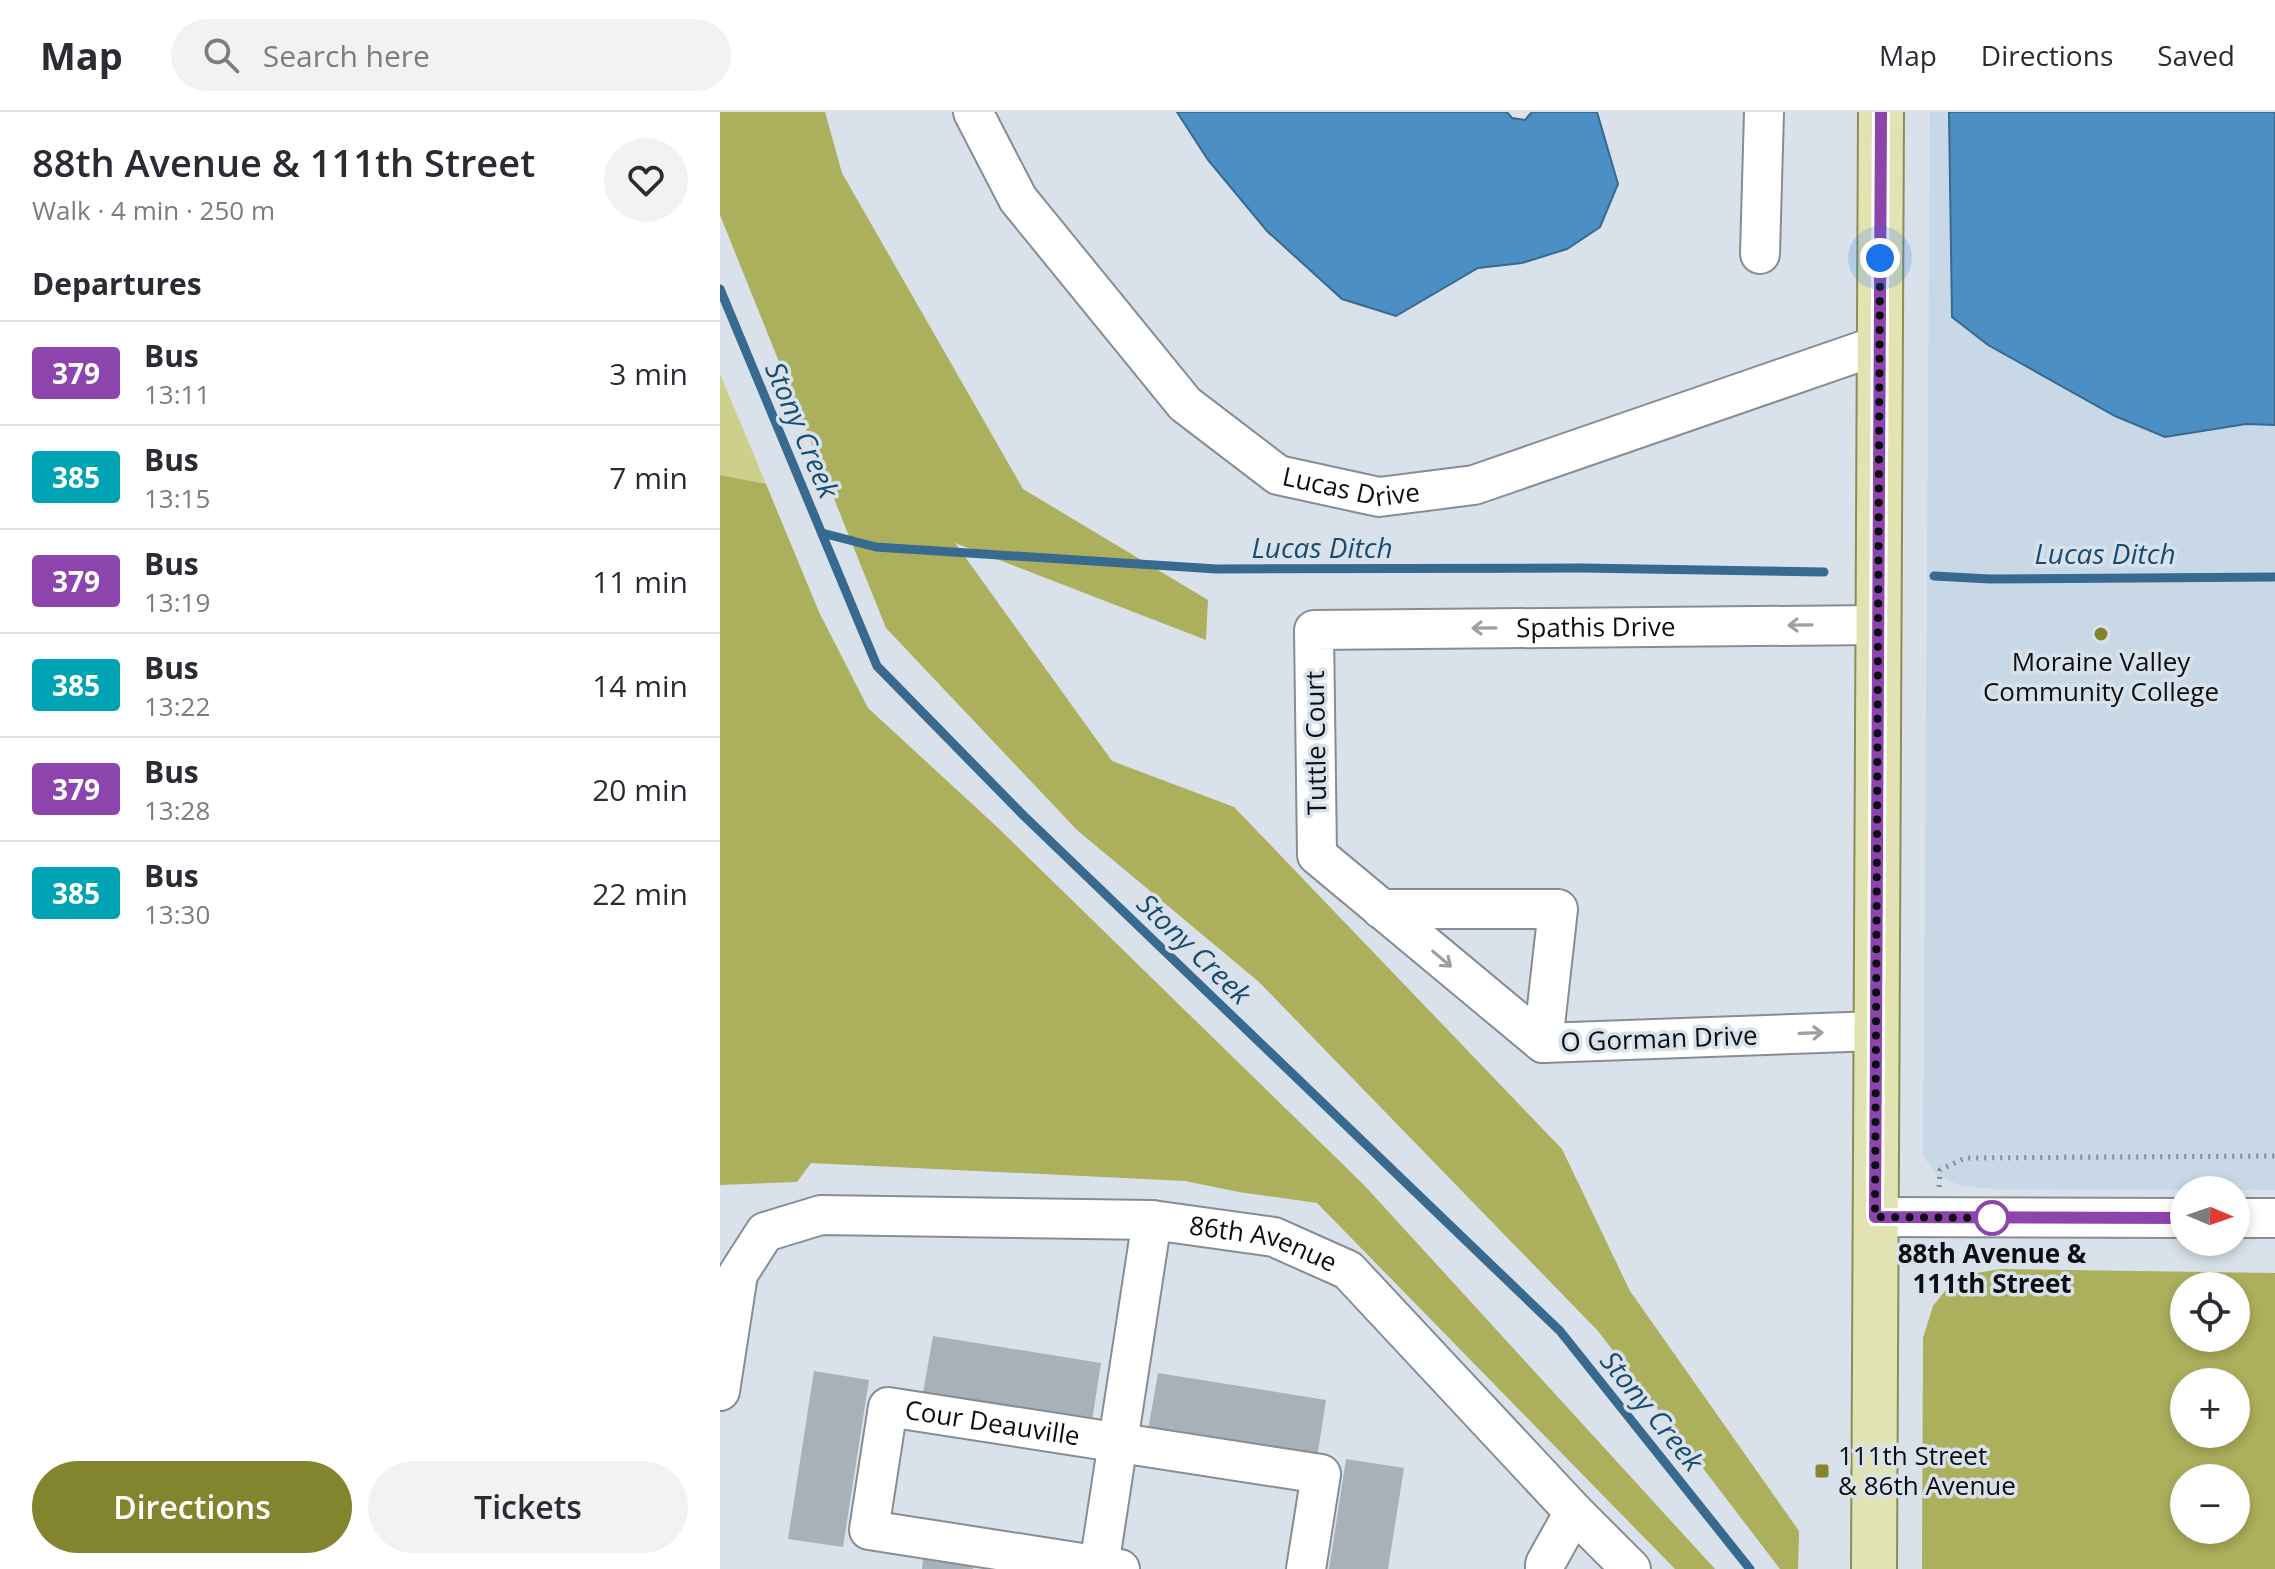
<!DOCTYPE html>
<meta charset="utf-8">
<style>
:root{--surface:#fff;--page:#f2f2f3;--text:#2b2b33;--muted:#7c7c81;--line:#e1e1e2;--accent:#82842e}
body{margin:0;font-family:"Open Sans",sans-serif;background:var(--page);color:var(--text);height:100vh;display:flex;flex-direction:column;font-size:30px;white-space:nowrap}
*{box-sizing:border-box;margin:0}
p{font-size:26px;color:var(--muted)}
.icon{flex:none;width:44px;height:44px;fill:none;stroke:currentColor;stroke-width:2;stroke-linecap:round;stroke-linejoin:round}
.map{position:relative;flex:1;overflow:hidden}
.details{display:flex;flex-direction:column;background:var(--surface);width:720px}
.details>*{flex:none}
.badge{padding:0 16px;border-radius:6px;font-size:28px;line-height:52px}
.needle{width:52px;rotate:92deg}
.fabs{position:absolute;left:1450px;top:1064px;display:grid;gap:16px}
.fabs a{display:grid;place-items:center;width:80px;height:80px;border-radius:50%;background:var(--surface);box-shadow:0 4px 12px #0003;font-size:40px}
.you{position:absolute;width:40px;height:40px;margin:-20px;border:6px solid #fff;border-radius:50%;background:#1a73e8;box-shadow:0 0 0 12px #1a73e833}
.map>.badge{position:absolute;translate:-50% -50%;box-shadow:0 0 0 4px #fff}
h2{padding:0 32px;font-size:30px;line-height:72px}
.round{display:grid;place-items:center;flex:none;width:84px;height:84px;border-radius:42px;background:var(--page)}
.headline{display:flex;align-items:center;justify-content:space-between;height:136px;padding:0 32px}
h1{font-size:38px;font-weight:600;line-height:60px}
.primary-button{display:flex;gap:16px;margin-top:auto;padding:16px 32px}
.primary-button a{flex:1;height:92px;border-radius:48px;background:var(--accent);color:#fff;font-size:32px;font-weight:600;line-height:92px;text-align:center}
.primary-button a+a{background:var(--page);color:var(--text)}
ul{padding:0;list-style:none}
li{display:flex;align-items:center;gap:24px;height:104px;padding:0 32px;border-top:2px solid var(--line)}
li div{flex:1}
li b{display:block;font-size:30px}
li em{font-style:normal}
li .badge{min-width:88px;font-weight:700;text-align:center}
header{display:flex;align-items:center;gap:48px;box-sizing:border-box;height:112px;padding:0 40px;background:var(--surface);border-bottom:2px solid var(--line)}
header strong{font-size:38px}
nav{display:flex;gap:44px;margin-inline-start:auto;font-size:28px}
.search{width:560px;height:72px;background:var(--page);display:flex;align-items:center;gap:20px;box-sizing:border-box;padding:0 28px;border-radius:44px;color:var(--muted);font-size:30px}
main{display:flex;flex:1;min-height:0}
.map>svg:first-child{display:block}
.built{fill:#c9d8e6}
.green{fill:#cdd08b}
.forest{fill:#acaf5c;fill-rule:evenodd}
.water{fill:#4b8fc4;stroke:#38698f;stroke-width:2}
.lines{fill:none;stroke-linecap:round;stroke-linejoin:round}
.stream{stroke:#38698f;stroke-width:9}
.building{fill:#a8b1b8}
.minor-casing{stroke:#858d95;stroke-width:42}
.major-casing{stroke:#8a8d5a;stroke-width:48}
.path{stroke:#848b91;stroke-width:5;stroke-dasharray:2 6;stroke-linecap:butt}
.minor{stroke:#fff;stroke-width:38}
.major{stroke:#e2e3b3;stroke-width:44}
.oneway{stroke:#9e9fa0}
.line-casing{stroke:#fff;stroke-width:18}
.line{stroke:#8e44ad;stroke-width:12}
.walk{stroke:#0c0f12;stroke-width:8;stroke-dasharray:0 14.4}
.poi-dot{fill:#82842e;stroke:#d9e2ea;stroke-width:3}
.stop-dot{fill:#fff;stroke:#8e44ad;stroke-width:4}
.labels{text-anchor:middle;stroke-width:7;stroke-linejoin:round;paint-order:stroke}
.street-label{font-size:26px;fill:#0c0f12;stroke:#d9e2ea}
.poi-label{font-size:26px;fill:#0c0f12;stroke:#d9e2ea}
.stop-label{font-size:26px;font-weight:bold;fill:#0c0f12;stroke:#d9e2ea}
.water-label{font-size:28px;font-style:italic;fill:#184b70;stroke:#d9e2ea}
</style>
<header>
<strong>Map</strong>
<div class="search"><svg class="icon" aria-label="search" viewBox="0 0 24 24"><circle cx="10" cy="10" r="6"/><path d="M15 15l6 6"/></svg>Search here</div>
<nav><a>Map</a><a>Directions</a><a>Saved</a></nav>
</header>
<main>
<section class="details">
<div class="headline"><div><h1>88th Avenue &amp; 111th Street</h1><p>Walk · 4 min · 250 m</p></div><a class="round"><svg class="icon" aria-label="heart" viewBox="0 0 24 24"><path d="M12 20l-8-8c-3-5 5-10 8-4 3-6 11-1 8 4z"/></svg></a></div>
<h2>Departures</h2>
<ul>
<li><span class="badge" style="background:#8e44ad;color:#fff">379</span><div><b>Bus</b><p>13:11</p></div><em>3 min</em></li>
<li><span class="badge" style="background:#00a3b4;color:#fff">385</span><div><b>Bus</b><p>13:15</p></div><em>7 min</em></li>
<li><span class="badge" style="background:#8e44ad;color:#fff">379</span><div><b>Bus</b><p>13:19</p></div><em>11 min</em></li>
<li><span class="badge" style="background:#00a3b4;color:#fff">385</span><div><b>Bus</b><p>13:22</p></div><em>14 min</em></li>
<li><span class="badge" style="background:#8e44ad;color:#fff">379</span><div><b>Bus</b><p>13:28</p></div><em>20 min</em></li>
<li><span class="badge" style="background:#00a3b4;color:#fff">385</span><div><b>Bus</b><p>13:30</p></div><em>22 min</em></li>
</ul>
<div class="primary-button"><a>Directions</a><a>Tickets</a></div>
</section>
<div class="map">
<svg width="1555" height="1457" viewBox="0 0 1555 1457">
<rect width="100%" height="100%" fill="#d9e2ea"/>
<!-- built -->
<polygon class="built" points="1210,0 1555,0 1555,1078 1276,1077 1242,1074 1218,1065 1203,1044"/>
<!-- green -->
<polygon class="green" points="0,262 46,372 0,363"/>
<!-- forest -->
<g class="forest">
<polygon points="0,0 105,0 122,61 303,377 488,488 486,528 235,431 392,649 514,695 842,1037 910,1179 1079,1419 1078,1457 1060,1457 878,1219 539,870 357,718 166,516 0,103"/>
<polygon points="0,363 46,372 99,500 148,596 275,713 644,1073 995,1457 955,1457 597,1091 519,1080 465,1069 91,1051 77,1070 0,1073"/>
<path d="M 1281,1157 L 1555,1161 L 1555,1457 L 1202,1457 L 1203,1226 L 1213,1194 L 1237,1164 ZM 1516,1174 L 1516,1226 L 1464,1226 L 1464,1174 ZM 1464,1270 L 1516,1270 L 1516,1322 L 1464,1322 ZM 1464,1366 L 1516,1366 L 1516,1418 L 1464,1418 Z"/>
</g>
<!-- water -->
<g class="water">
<polygon points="457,0 787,0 792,6 805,8 812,0 877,0 898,72 880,115 847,137 802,151 758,156 676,204 622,187 547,119 488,48"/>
<polygon points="1229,0 1555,0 1555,313 1526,312 1445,325 1395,304 1268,233 1232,205"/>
</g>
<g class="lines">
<!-- stream -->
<g class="stream">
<polyline points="0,177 157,554 303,703 840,1219 1030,1457"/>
<polyline points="102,421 156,435 496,457 862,456 1104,460"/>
<polyline points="1214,464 1270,467 1555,465"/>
</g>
</g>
<!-- building -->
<g class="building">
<polygon points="213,1224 381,1251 372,1309 203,1281"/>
<polygon points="94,1259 149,1268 123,1435 68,1427"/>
<polygon points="438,1261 606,1288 597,1346 428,1318"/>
<polygon points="626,1347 684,1356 668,1457 609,1457"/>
<polygon points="203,1447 253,1455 253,1457 202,1457"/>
</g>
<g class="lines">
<!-- minor casing -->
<g class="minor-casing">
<g id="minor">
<path id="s1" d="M 253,0 L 298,87 L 465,292 L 558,363 L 659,385 L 754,373 L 1159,233"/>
<polyline points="1040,142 1044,0"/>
<polyline points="661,797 838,797 823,931"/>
<path id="s2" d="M 1156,919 L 823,931 L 597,743 L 594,518 L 1158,513"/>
<polyline points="1155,1105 1464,1106"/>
<polyline points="1516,1106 1555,1106"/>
<path id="s3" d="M 0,1279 L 18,1162 L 45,1120 L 101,1103 L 432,1108 L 554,1125 L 628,1158 L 854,1400 L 911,1457"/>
<polyline points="379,1454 432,1108"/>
<path id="s4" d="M 400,1457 L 149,1418 L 168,1295 L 601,1362 L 586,1457"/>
<polyline points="825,1457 825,1452 854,1400"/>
</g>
</g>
<!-- major casing -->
<g class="major-casing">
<polyline id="major" points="1154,1457 1161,0"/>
</g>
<!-- path -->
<polyline class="path" points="1219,1075 1220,1058 1245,1046 1555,1044"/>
<!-- minor -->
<use href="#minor" class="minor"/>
<!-- major -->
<use href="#major" class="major"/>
</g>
<!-- one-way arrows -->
<defs><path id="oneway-shaft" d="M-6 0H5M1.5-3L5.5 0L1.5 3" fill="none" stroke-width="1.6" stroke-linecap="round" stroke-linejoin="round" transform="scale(2)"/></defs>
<g class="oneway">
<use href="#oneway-shaft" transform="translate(1080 513) rotate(179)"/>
<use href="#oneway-shaft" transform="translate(764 516) rotate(179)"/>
<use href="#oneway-shaft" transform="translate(722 847) rotate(40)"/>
<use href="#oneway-shaft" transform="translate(1091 921) rotate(-2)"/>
</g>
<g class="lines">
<!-- line casing -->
<g class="line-casing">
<polyline id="line" points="1161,0 1155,1105 1464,1106"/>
</g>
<!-- line -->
<use href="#line" class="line"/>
<!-- walk -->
<polyline class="walk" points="1160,146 1155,1105 1279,1106 1272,1106"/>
</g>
<!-- markers -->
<g class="poi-dot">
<circle cx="1381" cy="522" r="8"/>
<rect x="1094" y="1351" width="16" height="16" rx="4"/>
</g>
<circle class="stop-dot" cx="1272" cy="1106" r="16"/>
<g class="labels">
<!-- street labels -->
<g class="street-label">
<text dy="9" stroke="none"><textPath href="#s1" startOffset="554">Lucas Drive</textPath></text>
<text dy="9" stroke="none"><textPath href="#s2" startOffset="1134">Spathis Drive</textPath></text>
<text transform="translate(596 631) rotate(-91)" y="9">Tuttle Court</text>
<text transform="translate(939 927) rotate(-2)" y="9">O Gorman Drive</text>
<text dy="9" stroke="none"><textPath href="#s3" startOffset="672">86th Avenue</textPath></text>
<text dy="9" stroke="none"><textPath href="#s4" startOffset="484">Cour Deauville</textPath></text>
</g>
<!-- poi labels -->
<g class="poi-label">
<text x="1381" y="559">Moraine Valley<tspan x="1381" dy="30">Community College</tspan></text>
<text x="1118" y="1353" text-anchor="start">111th Street<tspan x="1118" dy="30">&amp; 86th Avenue</tspan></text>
</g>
<!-- stop labels -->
<g class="stop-label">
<text x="1272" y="1151">88th Avenue &amp;<tspan x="1272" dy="30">111th Street</tspan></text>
</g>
<!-- water labels -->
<g class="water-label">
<text transform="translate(82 318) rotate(67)" y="10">Stony Creek</text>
<text x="602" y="446">Lucas Ditch</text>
<text x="1385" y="452">Lucas Ditch</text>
<text transform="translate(474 837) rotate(44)" y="10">Stony Creek</text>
<text transform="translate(932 1299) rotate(51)" y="10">Stony Creek</text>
</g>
</g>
</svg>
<div class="fabs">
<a><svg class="needle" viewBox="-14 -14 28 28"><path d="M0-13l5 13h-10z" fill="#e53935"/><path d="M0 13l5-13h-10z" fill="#7c7c81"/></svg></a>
<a><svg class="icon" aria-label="locate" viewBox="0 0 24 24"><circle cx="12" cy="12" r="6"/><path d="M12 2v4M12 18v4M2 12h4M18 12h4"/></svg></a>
<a>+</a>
<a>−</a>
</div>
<div class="you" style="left:1160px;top:146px"></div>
</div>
</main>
